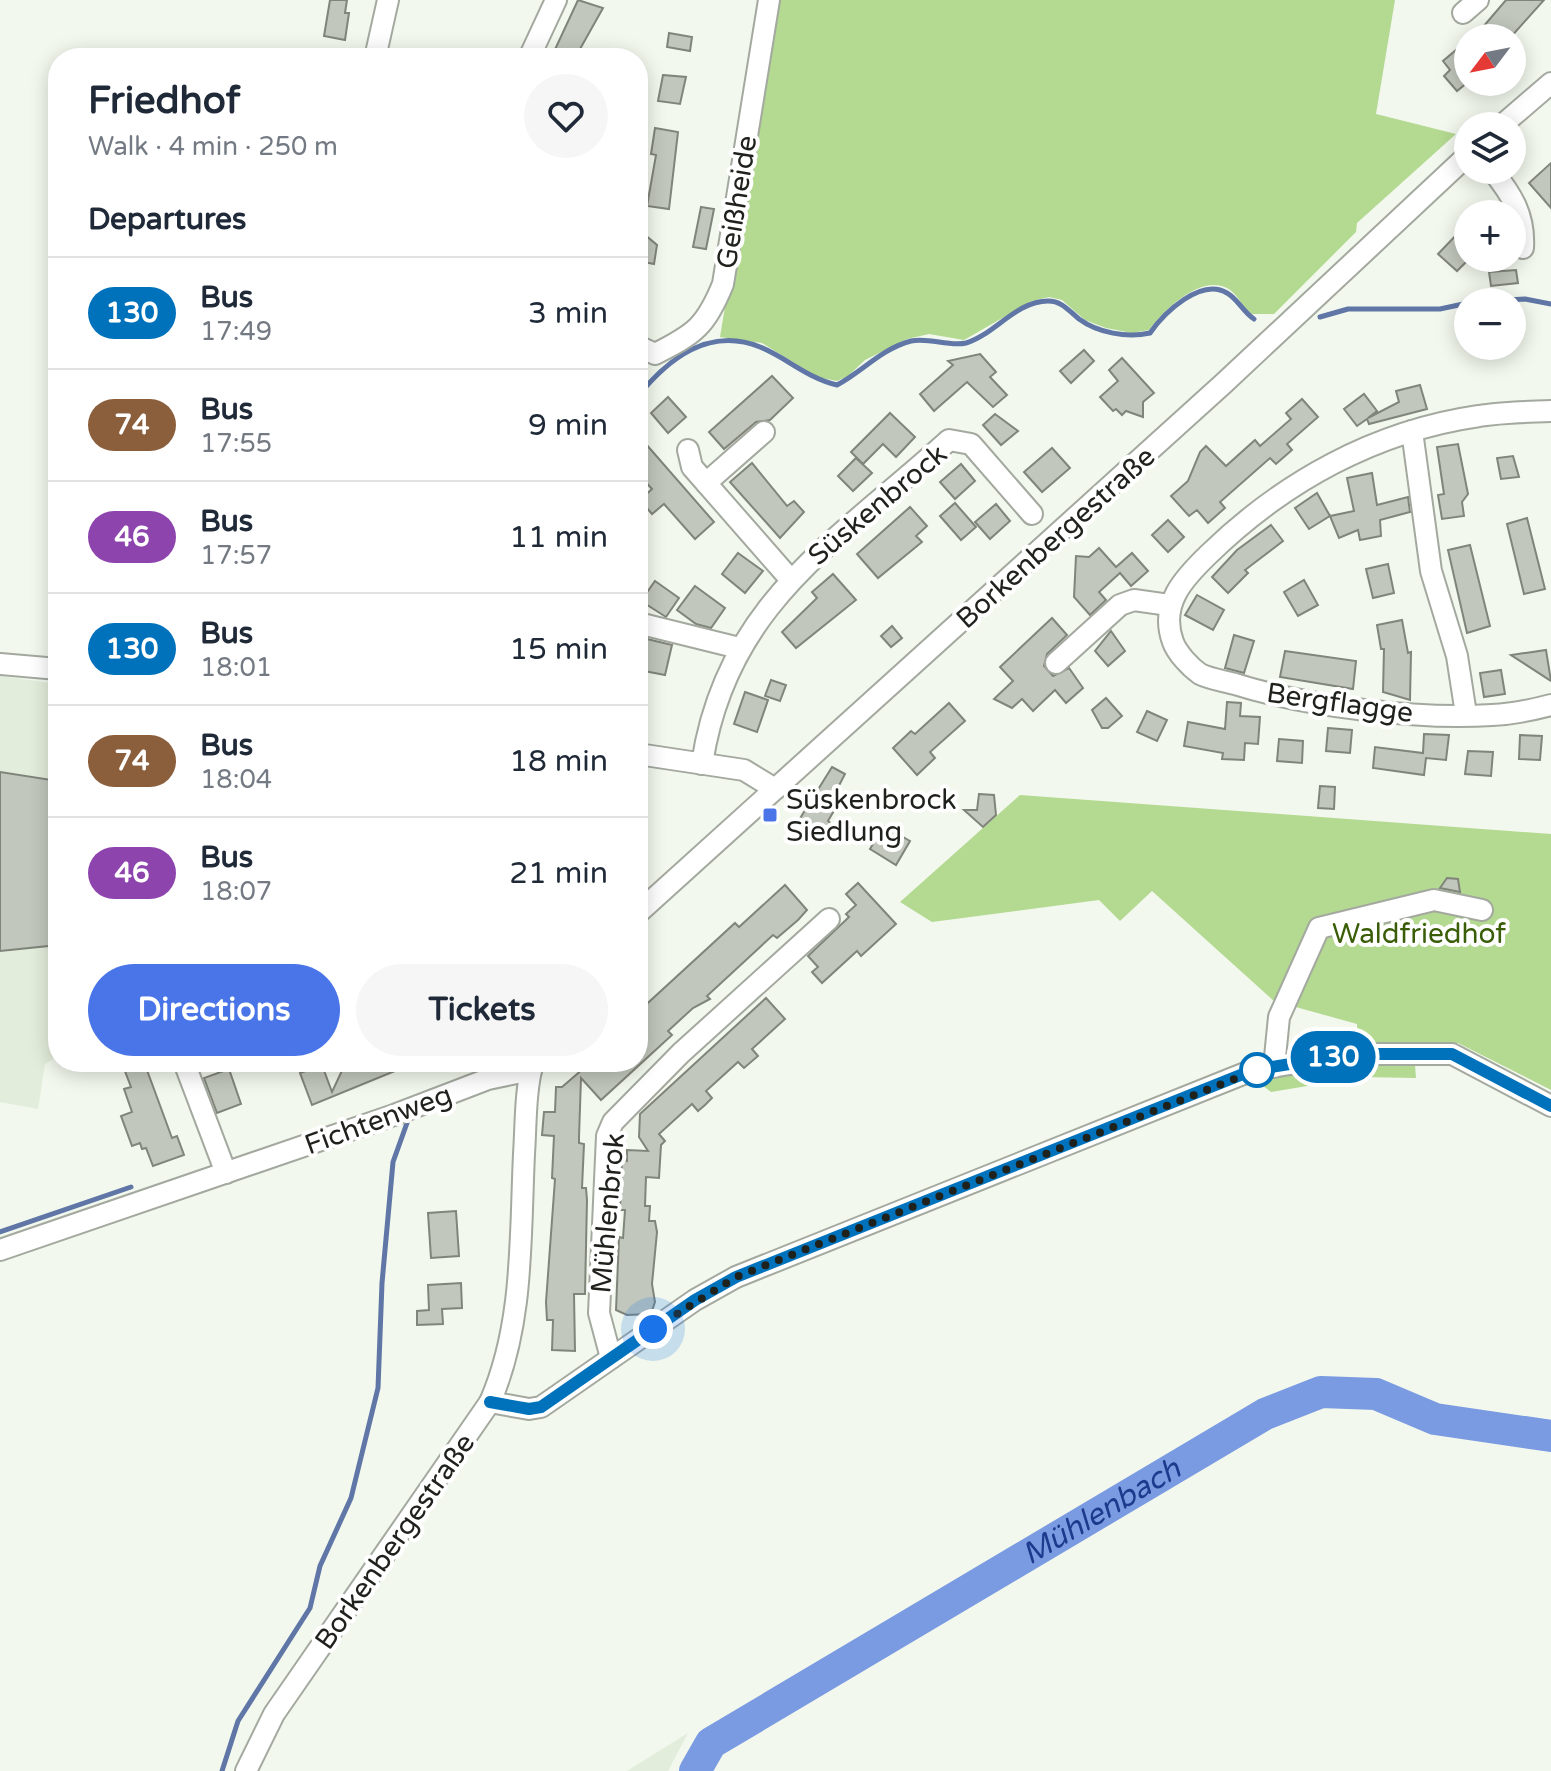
<!DOCTYPE html>
<meta charset="utf-8">
<style>
:root{--surface:#fff;--page:#f6f6f7;--text:#1f2937;--muted:#747a83;--line:#e0e1e3;--accent:#4975e8}
body{margin:0;font-family:"Varela Round",sans-serif;background:var(--page);color:var(--text);height:100vh;display:flex;flex-direction:column;font-size:30px;white-space:nowrap}
*{box-sizing:border-box;margin:0}
p{font-size:26px;color:var(--muted)}
.icon{flex:none;width:44px;height:44px;fill:none;stroke:currentColor;stroke-width:2;stroke-linecap:round;stroke-linejoin:round}
.map{position:relative;flex:1;overflow:hidden}
.panel{position:absolute;left:48px;top:48px;width:600px;height:1024px;display:flex;flex-direction:column;background:var(--surface);border-radius:32px;box-shadow:0 4px 20px #0003}
.panel>*{flex:none}
.badge{padding:0 16px;border-radius:26px;font-size:28px;line-height:52px}
.needle{width:52px;rotate:238deg}
.buttons{position:absolute;left:1454px;top:24px;display:grid;gap:16px}
.buttons a{display:grid;place-items:center;width:72px;height:72px;border-radius:50%;background:var(--surface);box-shadow:0 4px 20px #0003;font-size:40px}
.you{position:absolute;width:40px;height:40px;margin:-20px;border:6px solid #fff;border-radius:50%;background:#1a73e8;box-shadow:0 0 0 12px #1a73e833}
.map>.badge{position:absolute;translate:-50% -50%;box-shadow:0 0 0 4px #fff}
h2{padding:0 40px;font-size:30px;line-height:72px}
.round{display:grid;place-items:center;flex:none;width:84px;height:84px;border-radius:42px;background:var(--page)}
.summary{display:flex;align-items:center;justify-content:space-between;height:136px;padding:0 40px}
h1{font-size:38px;font-weight:800;line-height:60px}
.action{display:flex;gap:16px;margin-top:auto;padding:16px 40px}
.action a{flex:1;height:92px;border-radius:48px;background:var(--accent);color:#fff;font-size:32px;font-weight:800;line-height:92px;text-align:center}
.action a+a{background:var(--page);color:var(--text)}
ul{padding:0;list-style:none}
li{display:flex;align-items:center;gap:24px;height:112px;padding:0 40px;border-top:2px solid var(--line)}
li div{flex:1}
li b{display:block;font-size:30px}
li em{font-style:normal}
li .badge{min-width:88px;font-weight:700;text-align:center}
.map>svg:first-child{display:block}
.built{fill:#e3eddb}
.green{fill:#b4d991}
.lines{fill:none;stroke-linecap:round;stroke-linejoin:round}
.stream{stroke:#5f76a6;stroke-width:5}
.river{stroke:#7a9ae1;stroke-width:32}
.building{fill:#c1c7bc;stroke:#80857b;stroke-width:2}
.minor-casing{stroke:#a3a99f;stroke-width:24}
.minor{stroke:#fff;stroke-width:20}
.line-casing{stroke:#fff;stroke-width:18}
.line{stroke:#0072bc;stroke-width:12}
.walk{stroke:#1f211d;stroke-width:8;stroke-dasharray:0 14.4}
.poi-dot{fill:#4975e8;stroke:#fff;stroke-width:3}
.stop-dot{fill:#fff;stroke:#0072bc;stroke-width:4}
.labels{text-anchor:middle;stroke-width:8;stroke-linejoin:round;paint-order:stroke}
.street-label{font-size:28px;fill:#1f211d;stroke:#fff}
.poi-label{font-size:28px;fill:#1f211d;stroke:#fff;text-anchor:start}
.park-label{font-size:28px;fill:#3a5d08;stroke:#fff}
.water-label{font-size:30px;font-style:italic;fill:#1d3a8d;stroke:#fff}
</style>
<div class="map">
<svg width="1551" height="1771" viewBox="0 0 1551 1771">
<rect width="100%" height="100%" fill="#f2f8ed"/>
<!-- built -->
<g class="built">
<polygon points="0,676 58,684 58,1056 45,1064 38,1109 0,1102"/>
<polygon points="688,1733 668,1771 627,1771"/>
</g>
<!-- green -->
<g class="green">
<path d="M 776,0 L 1395,0 L 1376,114 L 1456,134 L 1357,223 L 1356,232 L 1274,314 L 1252,314 C 1242,307 1237,293 1227,288 C 1200,274 1163,311 1149,330 L 1132,333 L 1106,328 L 1085,320 L 1062,300 L 1049,297 L 1032,301 L 964,340 L 929,334 L 907,339 L 865,360 L 848,376 L 837,381 L 817,377 L 762,343 L 720,337 Z"/>
<polygon points="1020,795 1551,834 1551,1090 1458,1043 1358,1042 1357,1024 1274,1001 1152,891 1120,921 1099,900 932,922 900,902"/>
<polygon points="1360,1063 1415,1065 1416,1078 1362,1077 1271,1092 1257,1081"/>
</g>
<g class="lines">
<!-- stream -->
<g class="stream">
<polyline points="1471,302 1525,299 1551,304"/>
<polyline points="1320,317 1348,309 1440,309 1468,303"/>
<path d="M 638,396 C 668,359 709,326 760,347 C 787,358 807,378 837,385 C 862,372 881,349 911,341 C 929,337 949,347 966,343 C 994,335 1016,301 1048,301 C 1062,301 1069,311 1079,319 C 1098,333 1127,338 1150,333 C 1164,313 1201,277 1227,293 C 1237,298 1243,312 1254,319"/>
<polyline points="0,1232 131,1187"/>
<polyline points="222,1771 238,1721 310,1608 320,1566 351,1498 378,1388 382,1283 393,1162 407,1123"/>
</g>
<!-- river -->
<path class="river" id="s1" d="M 695,1771 L 711,1743 L 1265,1414 L 1321,1392 L 1376,1394 L 1435,1419 L 1551,1436"/>
</g>
<!-- building -->
<g class="building">
<polygon points="330,0 347,0 345,13 349,13 345,40 324,36"/>
<polygon points="578,0 603,8 575,58 551,58"/>
<polygon points="1506,0 1544,0 1510,38 1496,38 1483,27"/>
<polygon points="669,33 692,37 690,51 667,47"/>
<polygon points="1468,40 1468,82 1457,91 1444,76 1450,70 1443,61"/>
<polygon points="663,75 686,77 680,104 658,101"/>
<polygon points="655,128 678,132 669,209 647,206 656,155 651,154"/>
<polygon points="1551,163 1551,208 1529,183"/>
<polygon points="701,207 714,209 706,249 693,247"/>
<polygon points="638,229 657,245 654,264 638,261"/>
<polygon points="1459,232 1468,239 1468,260 1457,271 1438,254"/>
<polygon points="1516,270 1518,283 1491,286 1489,272"/>
<polygon points="1084,350 1094,361 1071,383 1060,371"/>
<polygon points="980,354 996,372 990,377 1007,395 993,407 967,382 934,411 920,394 953,365 948,361"/>
<polygon points="1122,358 1154,393 1143,402 1143,417 1126,411 1122,415 1116,409 1113,411 1100,397 1118,381 1109,370"/>
<polygon points="772,376 793,398 770,420 756,422 724,449 709,432"/>
<polygon points="1420,385 1427,409 1369,424 1367,419 1357,426 1344,409 1364,394 1377,411 1368,418 1399,402 1396,391"/>
<polygon points="668,397 686,417 668,433 651,413"/>
<polygon points="1302,399 1318,417 1287,444 1292,450 1276,464 1270,458 1220,502 1225,508 1208,523 1197,510 1189,516 1171,496 1188,481 1200,452 1206,446 1226,466 1255,440 1260,446 1291,419 1286,413"/>
<polygon points="890,413 915,437 896,457 883,444 863,464 851,452"/>
<polygon points="995,414 1018,431 1001,445 983,425"/>
<polygon points="638,435 714,522 695,539 664,504 652,514 640,500 652,489 638,474"/>
<polygon points="1458,444 1468,494 1462,502 1464,516 1442,519 1438,495 1444,494 1437,447"/>
<polygon points="1052,448 1070,468 1042,492 1024,472"/>
<polygon points="1513,456 1519,477 1501,479 1497,458"/>
<polygon points="856,458 872,473 853,491 838,476"/>
<polygon points="752,463 787,506 794,501 804,512 780,538 730,482"/>
<polygon points="961,464 975,481 955,499 940,482"/>
<polygon points="1372,473 1377,505 1408,497 1410,512 1380,520 1381,536 1360,540 1358,530 1339,538 1330,516 1309,529 1295,508 1317,493 1330,516 1354,511 1347,478"/>
<polygon points="955,503 976,527 961,540 940,516"/>
<polygon points="996,504 1010,521 990,539 975,522"/>
<polygon points="910,507 927,526 916,536 922,542 878,578 857,554"/>
<polygon points="1527,518 1545,589 1524,594 1507,524"/>
<polygon points="1168,520 1184,537 1168,552 1152,535"/>
<polygon points="1271,525 1283,541 1245,570 1248,573 1228,593 1212,577 1237,550"/>
<polygon points="1470,545 1490,626 1467,633 1448,550"/>
<polygon points="1099,548 1116,567 1132,553 1148,571 1131,586 1120,573 1099,592 1106,600 1090,615 1074,597 1076,556 1089,557"/>
<polygon points="738,553 763,571 745,593 722,574"/>
<polygon points="1388,564 1394,593 1373,598 1366,569"/>
<polygon points="833,574 856,600 796,648 782,632 817,598 812,592"/>
<polygon points="1304,580 1318,605 1298,616 1284,592"/>
<polygon points="655,581 679,598 666,617 641,601"/>
<polygon points="695,586 725,608 711,628 696,624 677,610"/>
<polygon points="1197,595 1224,610 1213,630 1185,615"/>
<polygon points="1052,618 1067,635 1047,654 1044,666 1053,676 1069,668 1083,688 1066,703 1055,690 1033,711 1022,699 1012,708 994,699 1013,681 1000,667"/>
<polygon points="1402,620 1408,653 1411,652 1410,700 1383,692 1384,649 1381,649 1377,625"/>
<polygon points="892,626 902,638 891,647 881,636"/>
<polygon points="1111,631 1125,651 1108,666 1095,651"/>
<polygon points="1234,635 1254,641 1244,673 1225,668"/>
<polygon points="647,639 672,645 665,675 639,670"/>
<polygon points="1546,650 1551,681 1511,655"/>
<polygon points="1285,651 1356,661 1353,689 1280,677"/>
<polygon points="1501,670 1505,694 1484,697 1480,673"/>
<polygon points="771,680 786,685 780,701 765,696"/>
<polygon points="745,692 768,700 757,732 734,724"/>
<polygon points="1106,698 1122,716 1108,728 1102,728 1092,710"/>
<polygon points="1227,702 1241,703 1240,716 1260,717 1258,744 1245,743 1244,760 1222,759 1223,753 1184,746 1188,722 1225,729"/>
<polygon points="949,703 965,721 930,752 935,758 917,775 893,748 911,731 915,734"/>
<polygon points="1147,711 1167,720 1157,741 1137,732"/>
<polygon points="1328,728 1352,730 1350,753 1326,751"/>
<polygon points="1424,734 1449,735 1446,760 1426,758 1424,775 1373,768 1375,747 1423,753"/>
<polygon points="1520,735 1542,736 1540,760 1519,759"/>
<polygon points="1279,739 1303,741 1302,763 1277,761"/>
<polygon points="1468,751 1493,752 1491,776 1465,774"/>
<polygon points="832,767 845,774 829,805 835,809 828,821 834,826 826,838 799,820"/>
<polygon points="0,772 58,781 58,945 0,951"/>
<polygon points="1320,786 1335,787 1334,809 1318,808"/>
<polygon points="979,794 994,795 996,815 983,827 964,810 977,810"/>
<polygon points="884,826 910,841 896,865 870,849"/>
<polygon points="1447,878 1458,879 1460,892 1440,888"/>
<polygon points="858,883 896,924 861,956 857,951 822,983 812,972 818,967 808,956 849,917 846,914 856,905 846,894"/>
<polygon points="785,885 807,910 798,920 777,938 773,935 707,996 710,999 693,1008 668,1031 672,1035 601,1100 581,1078 579,1137 579,1143 584,1144 582,1188 586,1188 587,1200 585,1294 574,1294 575,1351 552,1350 553,1320 547,1320 546,1302 555,1179 552,1178 554,1136 542,1135 544,1112 555,1112 556,1087 562,1087 591,1062 638,1062 638,1012 735,923 739,927"/>
<polygon points="766,998 785,1019 752,1049 758,1056 744,1068 738,1062 706,1091 712,1098 705,1105 698,1111 692,1104 659,1134 665,1141 661,1145 659,1178 646,1177 645,1206 650,1206 649,1221 655,1221 657,1232 652,1284 655,1302 651,1314 627,1315 616,1310 619,1237 623,1238 625,1210 620,1210 622,1160 627,1161 627,1150 648,1151 639,1137 640,1114"/>
<polygon points="135,1062 144,1062 172,1138 177,1136 184,1155 153,1166 146,1148 142,1149 140,1143 132,1146 121,1116 132,1112 124,1089 131,1087 123,1066"/>
<polygon points="346,1062 412,1062 412,1064 312,1105 300,1073 322,1065 332,1092"/>
<polygon points="229,1069 241,1104 217,1113 204,1078"/>
<polygon points="456,1211 459,1256 431,1258 428,1213"/>
<polygon points="461,1283 462,1308 442,1309 443,1324 417,1325 417,1311 429,1310 428,1285"/>
</g>
<g class="lines">
<!-- minor casing -->
<g class="minor-casing">
<g id="minor">
<polyline points="1463,13 1478,0"/>
<polyline points="375,58 388,0"/>
<polyline points="529,58 556,0"/>
<polyline points="1501,126 1551,83"/>
<path d="M 1492,170 C 1512,195 1525,215 1523,248"/>
<path d="M 638,346 L 655,354 C 695,334 706,326 723,284 L 769,0"/>
<path d="M 1551,411 C 1527,412 1502,412 1479,416 C 1375,431 1283,482 1209,554 C 1184,578 1159,604 1173,642 C 1177,653 1190,667 1200,674 C 1210,679 1224,681 1235,684 C 1304,706 1419,720 1492,715 C 1512,714 1532,710 1551,705"/>
<polyline points="1412,431 1431,571 1457,656 1466,714"/>
<polyline points="688,450 692,467 790,579"/>
<polyline points="706,483 764,432"/>
<polyline points="638,623 739,648"/>
<polyline points="1056,663 1120,605 1134,600 1169,605"/>
<polyline points="0,664 58,669"/>
<polyline points="638,754 744,770 775,789"/>
<path d="M 702,764 C 726,603 838,541 949,440 L 971,444 L 1032,514"/>
<polyline points="638,913 1223,384 1468,155"/>
<polyline points="184,1062 226,1173"/>
<polyline points="1274,1067 1279,1017 1319,928 1434,900 1482,910"/>
<polyline points="0,1250 394,1115 488,1079 531,1070"/>
<polyline points="611,1358 599,1313 607,1136 613,1122 681,1053 829,919"/>
<polyline points="490,1402 529,1409 541,1407 695,1300 736,1277 1253,1070 1351,1054 1452,1054 1551,1106"/>
<path d="M 246,1771 L 274,1714 L 490,1402 C 524,1324 520,1238 524,1154 C 526,1124 525,1091 533,1062"/>
</g>
</g>
<!-- minor -->
<use href="#minor" class="minor"/>
</g>
<g class="lines">
<!-- line casing -->
<g class="line-casing">
<polyline id="line" points="490,1402 529,1409 541,1407 695,1300 736,1277 1253,1070 1351,1054 1452,1054 1551,1106"/>
</g>
<!-- line -->
<use href="#line" class="line"/>
<!-- walk -->
<polyline class="walk" points="653,1329 736,1277 1257,1070"/>
</g>
<!-- markers -->
<rect class="poi-dot" x="762" y="807" width="16" height="16" rx="4"/>
<circle class="stop-dot" cx="1257" cy="1070" r="16"/>
<g class="labels">
<!-- street labels -->
<g class="street-label">
<text transform="translate(736 202) rotate(-81)" y="10">Geißheide</text>
<text transform="translate(877 504) rotate(-40)" y="10">Süskenbrock</text>
<text transform="translate(1055 537) rotate(-42)" y="10">Borkenbergestraße</text>
<text transform="translate(1340 702) rotate(8)" y="10">Bergflagge</text>
<text transform="translate(378 1119) rotate(-20)" y="10">Fichtenweg</text>
<text transform="translate(607 1213) rotate(-85)" y="10">Mühlenbrok</text>
<text transform="translate(394 1541) rotate(-55)" y="10">Borkenbergestraße</text>
</g>
<!-- poi labels -->
<g class="poi-label">
<text x="786" y="809">Süskenbrock<tspan x="786" dy="32">Siedlung</tspan></text>
</g>
<!-- park labels -->
<g class="park-label">
<text x="1419" y="943">Waldfriedhof</text>
</g>
<!-- water labels -->
<g class="water-label">
<text dy="10" stroke="none"><textPath href="#s1" startOffset="486">Mühlenbach</textPath></text>
</g>
</g>
</svg>
<div class="buttons">
<a><svg class="needle" viewBox="-14 -14 28 28"><path d="M0-13l5 13h-10z" fill="#e53935"/><path d="M0 13l5-13h-10z" fill="#747a83"/></svg></a>
<a><svg class="icon" aria-label="layers" viewBox="0 0 24 24"><path d="M12 4l9 5-9 5-9-5zM3 14l9 5 9-5"/></svg></a>
<a>+</a>
<a>−</a>
</div>
<div class="you" style="left:653px;top:1329px"></div>
<b class="badge" style="left:1333px;top:1057px;background:#0072bc;color:#fff">130</b>
<section class="panel">
<div class="summary"><div><h1>Friedhof</h1><p>Walk · 4 min · 250 m</p></div><a class="round"><svg class="icon" aria-label="heart" viewBox="0 0 24 24"><path d="M12 20l-8-8c-3-5 5-10 8-4 3-6 11-1 8 4z"/></svg></a></div>
<h2>Departures</h2>
<ul>
<li><span class="badge" style="background:#0072bc;color:#fff">130</span><div><b>Bus</b><p>17:49</p></div><em>3 min</em></li>
<li><span class="badge" style="background:#8b5e3c;color:#fff">74</span><div><b>Bus</b><p>17:55</p></div><em>9 min</em></li>
<li><span class="badge" style="background:#8e44ad;color:#fff">46</span><div><b>Bus</b><p>17:57</p></div><em>11 min</em></li>
<li><span class="badge" style="background:#0072bc;color:#fff">130</span><div><b>Bus</b><p>18:01</p></div><em>15 min</em></li>
<li><span class="badge" style="background:#8b5e3c;color:#fff">74</span><div><b>Bus</b><p>18:04</p></div><em>18 min</em></li>
<li><span class="badge" style="background:#8e44ad;color:#fff">46</span><div><b>Bus</b><p>18:07</p></div><em>21 min</em></li>
</ul>
<div class="action"><a>Directions</a><a>Tickets</a></div>
</section>
</div>
